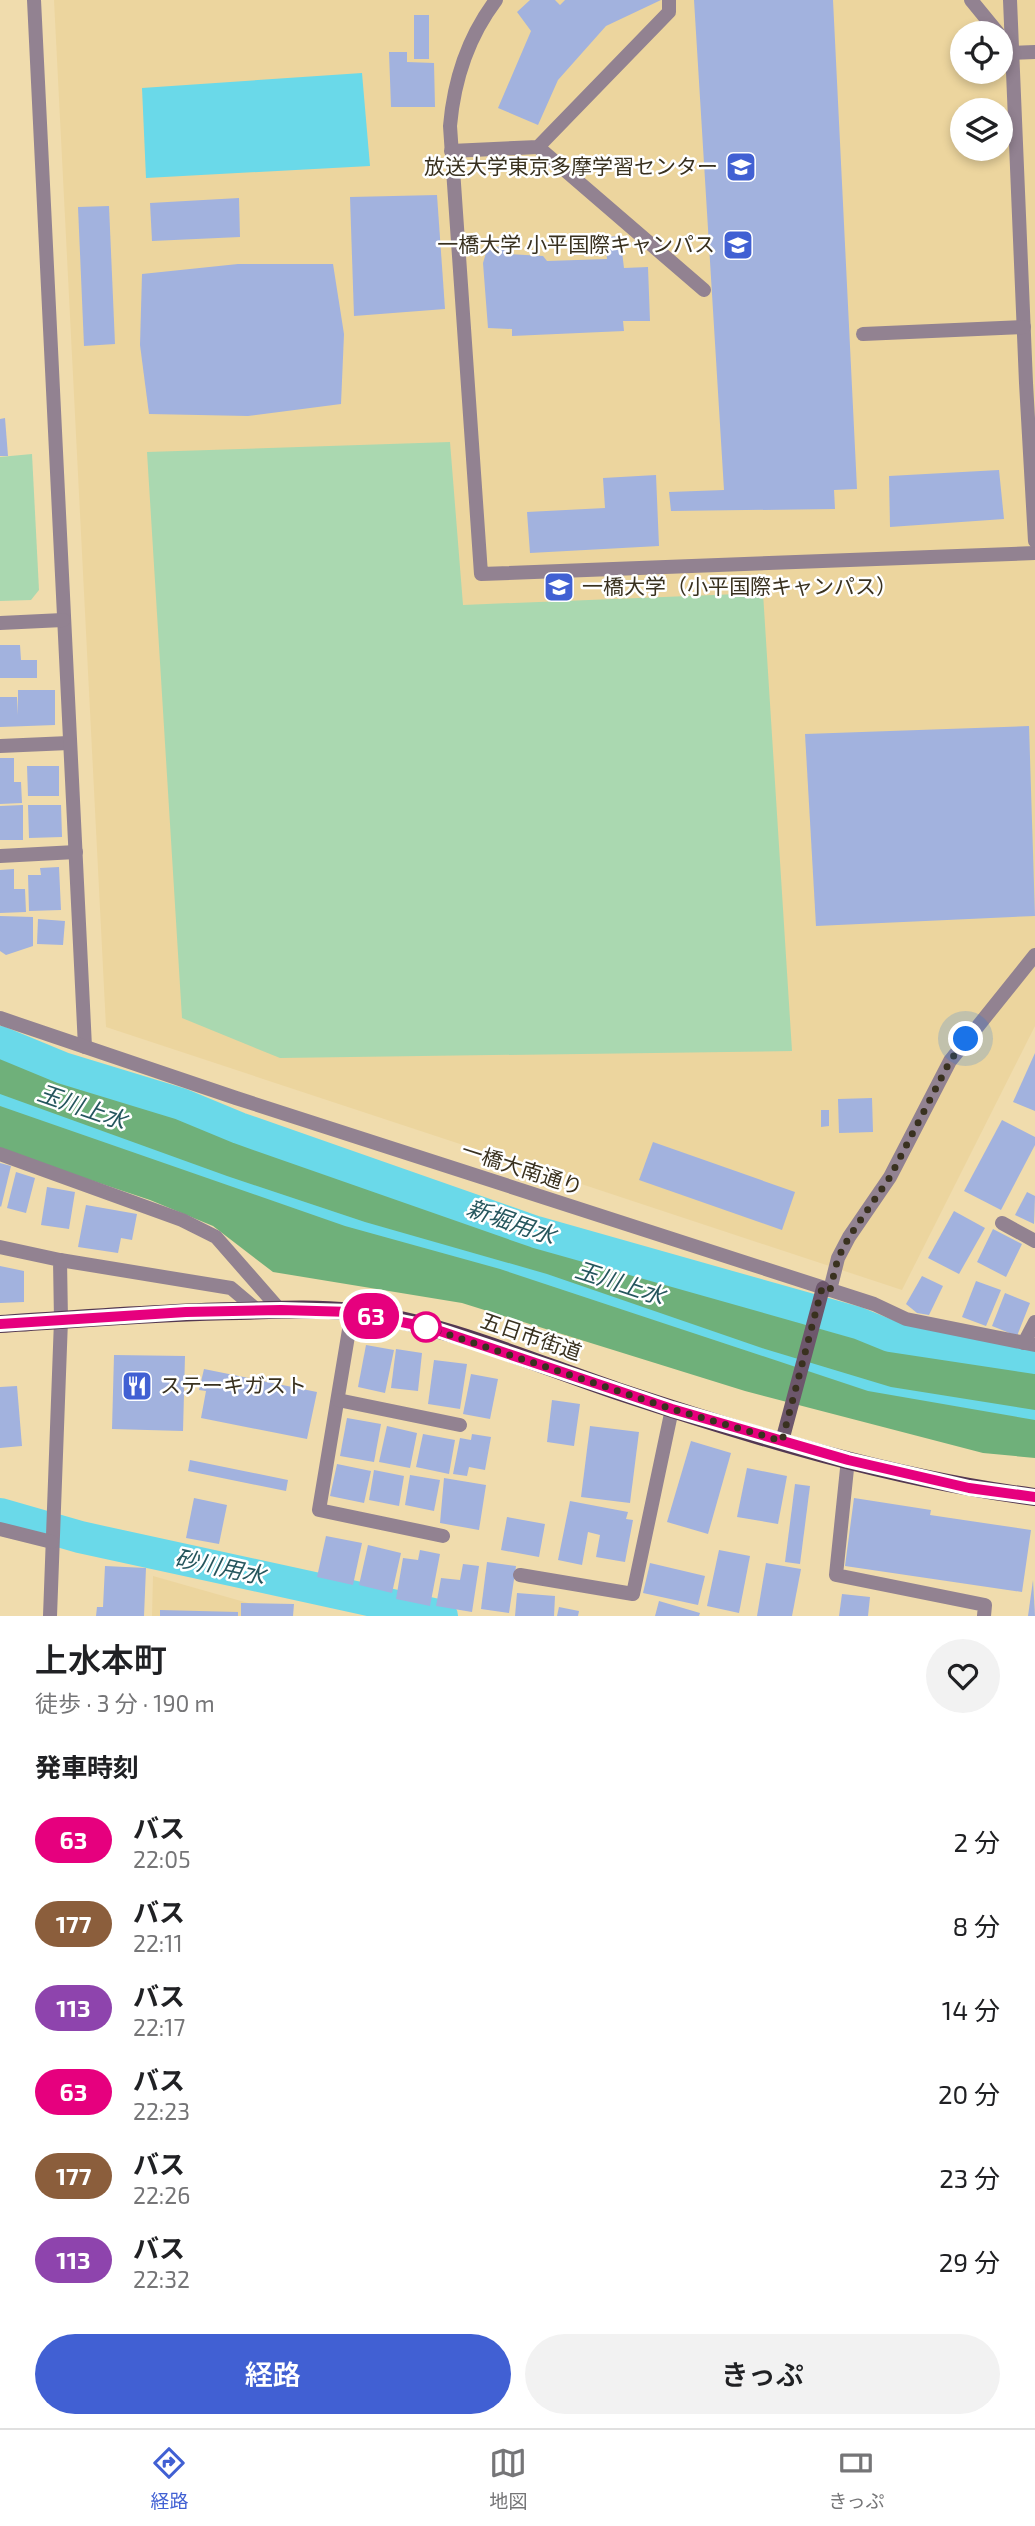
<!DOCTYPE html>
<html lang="ja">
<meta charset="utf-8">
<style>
:root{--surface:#fff;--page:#f2f2f2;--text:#202124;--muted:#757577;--line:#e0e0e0;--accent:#4160d3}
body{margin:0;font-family:"Exo 2","Noto Sans JP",sans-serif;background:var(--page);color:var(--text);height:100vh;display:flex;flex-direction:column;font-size:26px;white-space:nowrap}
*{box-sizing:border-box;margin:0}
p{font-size:23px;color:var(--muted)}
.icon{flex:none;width:38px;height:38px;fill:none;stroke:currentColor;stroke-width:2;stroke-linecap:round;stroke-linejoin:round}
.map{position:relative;height:1616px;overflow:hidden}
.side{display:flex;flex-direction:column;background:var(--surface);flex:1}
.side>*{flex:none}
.badge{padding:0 14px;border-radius:23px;font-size:24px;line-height:46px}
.controls{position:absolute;left:950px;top:21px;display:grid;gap:14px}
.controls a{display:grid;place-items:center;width:63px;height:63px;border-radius:50%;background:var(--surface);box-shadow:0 4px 10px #0003;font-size:35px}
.you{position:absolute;width:35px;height:35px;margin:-18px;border:5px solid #fff;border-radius:50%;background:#1a73e8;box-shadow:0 0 0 10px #1a73e833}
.map>.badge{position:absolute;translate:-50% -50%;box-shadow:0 0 0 4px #fff}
h2{padding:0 35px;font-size:26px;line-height:63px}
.round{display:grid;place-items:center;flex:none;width:74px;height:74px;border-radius:37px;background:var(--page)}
.head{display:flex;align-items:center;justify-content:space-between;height:119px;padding:0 35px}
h1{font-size:33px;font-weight:600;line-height:52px}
.button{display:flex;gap:14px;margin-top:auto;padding:14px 35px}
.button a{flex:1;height:80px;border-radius:42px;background:var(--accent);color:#fff;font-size:28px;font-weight:600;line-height:80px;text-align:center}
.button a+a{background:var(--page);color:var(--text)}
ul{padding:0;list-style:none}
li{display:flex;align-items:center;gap:21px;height:84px;padding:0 35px}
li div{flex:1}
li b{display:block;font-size:26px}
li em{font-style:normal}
li .badge{min-width:77px;font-weight:700;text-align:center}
.tab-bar{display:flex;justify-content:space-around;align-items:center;height:98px;border-top:2px solid var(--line);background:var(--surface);font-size:19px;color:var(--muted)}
.tab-bar a{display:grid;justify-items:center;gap:4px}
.tab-bar .on{color:var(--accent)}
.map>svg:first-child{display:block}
.built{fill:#ecd59e;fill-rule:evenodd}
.green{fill:#aad8b0}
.forest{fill:#6fb07a}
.water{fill:#6ad9e9}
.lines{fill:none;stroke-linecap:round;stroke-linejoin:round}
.canal{stroke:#6ad9e9;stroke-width:32}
.building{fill:#a2b2de}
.lane{stroke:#928291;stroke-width:14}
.street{stroke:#928291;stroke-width:14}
.secondary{stroke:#6d576c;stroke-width:14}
.primary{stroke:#533852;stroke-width:18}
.line-casing{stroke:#fff;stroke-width:16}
.line{stroke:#e6007e;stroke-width:10}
.walk{stroke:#39311f;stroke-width:7;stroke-dasharray:0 12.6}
.stop-dot{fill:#fff;stroke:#e6007e;stroke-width:3.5}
.labels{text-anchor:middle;stroke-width:5;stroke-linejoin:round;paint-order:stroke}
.poi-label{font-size:21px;fill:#39311f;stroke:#fff;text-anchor:end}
.street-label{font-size:21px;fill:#39311f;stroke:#fff}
.water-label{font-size:23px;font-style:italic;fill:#25565d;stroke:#fff}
</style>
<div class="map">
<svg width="1035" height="1616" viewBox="0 0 1035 1616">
<rect width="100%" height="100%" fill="#f0dcad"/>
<!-- built -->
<g class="built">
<path d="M 54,0 L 1035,0 L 1035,1026 L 902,1290 L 106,1027 ZM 962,33 L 1001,33 L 1001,72 L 962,72 ZM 962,110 L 1001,110 L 1001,149 L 962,149 Z"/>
<polygon points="153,1576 294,1616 152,1616"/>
</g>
<!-- green -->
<g class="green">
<polygon points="450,442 463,605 763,593 792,1051 280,1058 182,1018 147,452"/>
<polygon points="32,454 39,590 31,600 0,601 0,457"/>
</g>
<!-- forest -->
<polygon class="forest" points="0,1029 74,1060 439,1191 891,1331 1035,1357 1035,1458 983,1453 745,1391 462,1303 273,1272 213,1226 150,1200 0,1150"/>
<!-- water -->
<g class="water">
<polygon points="362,73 370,166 146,178 142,88"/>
<polygon points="0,1094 227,1176 365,1222 547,1274 765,1349 891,1387 1035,1410 1035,1420 868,1391 500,1269 345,1226 0,1106"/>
</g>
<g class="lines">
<!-- canal -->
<g class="canal">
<polyline points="0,1042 63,1068 181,1104 239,1128 536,1232 858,1323 890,1336 1035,1358"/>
<polyline points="0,1514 80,1537 442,1616"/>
</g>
</g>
<!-- building -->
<g class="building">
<polygon points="530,0 555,0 560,5 565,0 661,0 606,26 558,80 538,125 498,108 531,31 517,12"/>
<polygon points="694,0 833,0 857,489 834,490 835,509 671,511 669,492 724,490"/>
<rect x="414" y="15" width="15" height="44"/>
<polygon points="389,52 407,52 407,62 434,63 435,107 391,107"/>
<polygon points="437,195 445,309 354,316 350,197"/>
<polygon points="239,198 240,237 152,241 150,203"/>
<polygon points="109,206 115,344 84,346 78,207"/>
<polygon points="620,236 624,268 648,267 650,321 623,321 624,331 512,336 512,329 488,328 483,263 488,246 506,247 508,254 543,256 547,261 607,259 605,237"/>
<polygon points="238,264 333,264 344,334 341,404 248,416 149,414 140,345 142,274"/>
<polygon points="5,418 8,456 0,456 0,419"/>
<polygon points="999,470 1004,519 890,527 889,476"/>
<polygon points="656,475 659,546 530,553 527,512 605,508 603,478"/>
<polygon points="0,645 20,645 21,660 37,660 37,678 0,678"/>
<polygon points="18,690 55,690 55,725 0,727 0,697 17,697 18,715"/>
<polygon points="1029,726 1035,916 816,926 805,734"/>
<polygon points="0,758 14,758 14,782 21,782 22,803 0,804"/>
<polygon points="27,766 59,766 59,796 28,796"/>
<polygon points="23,805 23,840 0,840 0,806"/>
<polygon points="28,805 61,805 62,837 29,838"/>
<polygon points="59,867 61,910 29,911 28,875 41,875 40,868"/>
<polygon points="14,869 14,889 25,889 26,912 0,913 0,870"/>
<polygon points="0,916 33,917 33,946 6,955 0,951"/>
<polygon points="38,919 65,921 63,945 37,944"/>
<polygon points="1035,1053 1035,1111 1013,1102"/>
<polygon points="872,1098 873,1132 839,1133 838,1099"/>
<polygon points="821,1110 829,1110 829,1126 821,1127"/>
<polygon points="1002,1120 1035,1137 1035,1145 1001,1210 964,1191"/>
<polygon points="653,1142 795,1192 782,1230 639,1180"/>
<polygon points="0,1163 11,1166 1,1207 0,1206"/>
<polygon points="16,1172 35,1178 26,1213 7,1208"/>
<polygon points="47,1187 75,1192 69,1229 41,1225"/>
<polygon points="1027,1192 1035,1196 1034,1224 1015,1215"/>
<polygon points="86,1205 137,1214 132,1240 121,1238 118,1253 78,1247"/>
<polygon points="954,1211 985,1228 959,1274 928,1258"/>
<polygon points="993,1229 1022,1244 1006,1277 977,1262"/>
<polygon points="0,1266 24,1271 24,1302 0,1303"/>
<polygon points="922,1276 943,1286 929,1315 917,1313 906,1304"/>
<polygon points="976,1281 1001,1290 986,1326 962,1317"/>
<polygon points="1005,1293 1030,1303 1017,1336 992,1326"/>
<polygon points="366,1345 394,1350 385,1393 358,1387"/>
<polygon points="396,1349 422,1353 418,1391 391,1388"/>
<polygon points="114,1355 185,1356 183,1431 112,1429"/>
<polygon points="434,1360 467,1364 460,1409 428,1404"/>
<polygon points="204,1369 317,1392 307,1439 201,1418 206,1391 199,1390"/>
<polygon points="471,1374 498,1379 490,1419 463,1414"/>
<polygon points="17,1386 22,1446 0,1448 0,1387"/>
<polygon points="552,1400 580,1404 574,1446 547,1442"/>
<polygon points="347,1418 381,1424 374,1462 340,1456"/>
<polygon points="387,1426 417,1433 410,1468 379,1462"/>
<polygon points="590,1426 639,1432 630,1503 581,1497"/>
<polygon points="423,1434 455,1440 449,1474 416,1467"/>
<polygon points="472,1434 491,1437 485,1470 469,1467 467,1476 453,1474 460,1438 471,1440"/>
<polygon points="691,1441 731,1453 708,1534 667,1522"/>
<polygon points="190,1460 288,1480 286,1491 188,1471"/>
<polygon points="337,1464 371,1471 364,1503 330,1496"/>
<polygon points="747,1468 787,1476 778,1524 737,1517"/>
<polygon points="374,1470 404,1476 399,1506 369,1500"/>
<polygon points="410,1475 440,1480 434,1511 405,1505"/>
<polygon points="444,1478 486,1485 479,1530 440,1523"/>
<polygon points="795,1484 810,1486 800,1564 785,1562"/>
<polygon points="194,1498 227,1505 219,1544 186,1538"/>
<polygon points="854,1498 931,1510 930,1515 1031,1530 1022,1592 845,1566"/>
<polygon points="570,1501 628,1512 626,1519 633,1520 625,1562 596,1557 600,1535 588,1532 582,1565 558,1560"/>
<polygon points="507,1517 545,1524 539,1557 501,1550"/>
<polygon points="326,1536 362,1543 353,1585 317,1577"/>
<polygon points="368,1545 401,1553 392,1593 359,1585"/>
<polygon points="420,1550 440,1554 430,1606 396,1599 403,1558 418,1560"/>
<polygon points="719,1550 750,1556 739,1613 707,1606"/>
<polygon points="487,1562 516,1566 509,1613 481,1609"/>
<polygon points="650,1563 705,1576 698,1605 643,1593"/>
<polygon points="766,1563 801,1569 792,1616 757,1616"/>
<polygon points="463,1564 479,1566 472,1612 436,1606 441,1578 460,1580"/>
<polygon points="105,1566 146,1568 144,1616 96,1616 97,1607 103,1607"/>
<polygon points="1033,1580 1035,1616 1028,1616"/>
<polygon points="517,1593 555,1596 554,1616 515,1616"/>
<polygon points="842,1594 870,1597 868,1616 839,1616"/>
<polygon points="659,1601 700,1613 699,1616 655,1616"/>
<polygon points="241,1603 294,1604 293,1616 241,1616"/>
<polygon points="559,1607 579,1611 578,1616 557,1616"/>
<polygon points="160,1610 238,1612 238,1616 160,1616"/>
</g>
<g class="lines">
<!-- lane -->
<g class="lane">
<path d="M 496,0 C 468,37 454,80 450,126 L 481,574 L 1035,553"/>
<polyline points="971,0 998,33"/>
<polyline points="1010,0 1026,383 1035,541"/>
<polyline points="1008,46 1013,53 1035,52"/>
<polyline points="538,147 704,290"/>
<polyline points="451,151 538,147 669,12 669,0"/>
<polyline points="863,334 1024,327"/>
<polyline points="0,746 69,743"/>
<polyline points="0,856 76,852"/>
<polyline points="1002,1223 1035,1241"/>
<polyline points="830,1290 838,1258 849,1237 890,1177 950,1061 1035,955"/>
<polyline points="352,1312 319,1510 443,1536"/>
<polyline points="338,1400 460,1425"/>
<polyline points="848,1459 836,1575 985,1605 984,1616"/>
<polyline points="520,1575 633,1594 672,1409"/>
</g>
<!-- street -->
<g class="street">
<polyline points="34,0 85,1047"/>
<polyline points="0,623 63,620"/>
<polyline points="0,1018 236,1098 874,1304 906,1319 1035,1345"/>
<polyline points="0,1154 182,1220 216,1237 280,1310"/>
<polyline points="0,1247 60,1260 61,1320 50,1616"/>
<polyline points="60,1260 231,1288 257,1310"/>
<polyline points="1024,1343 1035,1322"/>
<polyline points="0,1529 52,1542"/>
</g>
<!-- secondary -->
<polyline class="secondary" points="782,1441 823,1288"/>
<!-- primary -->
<path class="primary" d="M 0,1324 C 80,1319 160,1312 240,1311 C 276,1310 315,1308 352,1312 C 438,1321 534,1363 617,1391 C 753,1436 893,1479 1035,1497"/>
</g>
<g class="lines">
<!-- line casing -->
<g class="line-casing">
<polyline id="line" points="0,1324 186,1312 281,1310 352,1312 431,1328 672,1409 848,1460 969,1488 1035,1497"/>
</g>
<!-- line -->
<use href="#line" class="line"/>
<!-- walk -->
<polyline class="walk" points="426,1327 672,1409 782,1441 822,1288 830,1290 838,1258 849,1237 890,1177 950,1061 966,1039"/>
</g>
<!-- icons -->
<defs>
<g id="university-square" transform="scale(1.575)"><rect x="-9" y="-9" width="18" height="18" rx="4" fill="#4160d3" stroke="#fff"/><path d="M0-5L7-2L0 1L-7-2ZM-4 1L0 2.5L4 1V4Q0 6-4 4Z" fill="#fff"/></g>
<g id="restaurant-square" transform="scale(1.575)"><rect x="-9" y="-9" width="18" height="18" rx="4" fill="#4160d3" stroke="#fff"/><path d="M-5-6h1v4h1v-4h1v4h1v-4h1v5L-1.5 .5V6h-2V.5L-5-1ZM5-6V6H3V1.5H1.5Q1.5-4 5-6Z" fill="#fff"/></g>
</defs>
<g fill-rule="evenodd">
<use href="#university-square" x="741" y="167"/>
<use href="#university-square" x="738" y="245"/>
<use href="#university-square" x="559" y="587"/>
<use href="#restaurant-square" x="137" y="1386"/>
</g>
<!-- markers -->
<circle class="stop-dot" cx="426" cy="1327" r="14"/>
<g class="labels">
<!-- poi labels -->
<g class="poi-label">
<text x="718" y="174">放送大学東京多摩学習センター</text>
<text x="715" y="252">一橋大学 小平国際キャンパス</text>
<text x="582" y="594" text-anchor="start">一橋大学（小平国際キャンパス）</text>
<text x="160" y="1393" text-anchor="start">ステーキガスト</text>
</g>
<!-- street labels -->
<g class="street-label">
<text transform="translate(522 1169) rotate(18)" y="7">一橋大南通り</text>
<text transform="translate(531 1337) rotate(19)" y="7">五日市街道</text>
</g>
<!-- water labels -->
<g class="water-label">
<text transform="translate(82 1107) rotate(19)" y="8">玉川上水</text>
<text transform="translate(511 1222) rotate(19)" y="8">新堀用水</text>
<text transform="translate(620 1283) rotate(18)" y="8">玉川上水</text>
<text transform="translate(220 1567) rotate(12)" y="8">砂川用水</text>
</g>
</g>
</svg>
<div class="controls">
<a><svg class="icon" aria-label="locate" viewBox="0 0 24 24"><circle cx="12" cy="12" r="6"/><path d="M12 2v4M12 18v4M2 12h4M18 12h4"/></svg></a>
<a><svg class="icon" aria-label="layers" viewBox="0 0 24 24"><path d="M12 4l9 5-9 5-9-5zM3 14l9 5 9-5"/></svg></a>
</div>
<div class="you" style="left:966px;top:1039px"></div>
<b class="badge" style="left:371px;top:1316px;background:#e6007e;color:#fff">63</b>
</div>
<section class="side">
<div class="head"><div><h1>上水本町</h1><p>徒歩 · 3 分 · 190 m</p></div><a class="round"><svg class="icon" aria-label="heart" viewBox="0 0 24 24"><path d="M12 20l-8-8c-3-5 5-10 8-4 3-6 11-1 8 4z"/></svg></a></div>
<h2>発車時刻</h2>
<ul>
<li><span class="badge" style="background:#e6007e;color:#fff">63</span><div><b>バス</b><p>22:05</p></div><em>2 分</em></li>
<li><span class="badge" style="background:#8b5e3c;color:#fff">177</span><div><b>バス</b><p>22:11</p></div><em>8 分</em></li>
<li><span class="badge" style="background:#8e44ad;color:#fff">113</span><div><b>バス</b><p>22:17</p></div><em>14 分</em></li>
<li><span class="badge" style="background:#e6007e;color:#fff">63</span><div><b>バス</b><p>22:23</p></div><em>20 分</em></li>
<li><span class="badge" style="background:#8b5e3c;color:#fff">177</span><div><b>バス</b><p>22:26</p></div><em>23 分</em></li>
<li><span class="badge" style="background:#8e44ad;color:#fff">113</span><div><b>バス</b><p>22:32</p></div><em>29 分</em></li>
</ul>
<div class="button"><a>経路</a><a>きっぷ</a></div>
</section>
<nav class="tab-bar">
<a class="on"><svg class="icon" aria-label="directions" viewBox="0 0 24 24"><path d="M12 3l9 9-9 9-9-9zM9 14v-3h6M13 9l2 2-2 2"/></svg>経路</a>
<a><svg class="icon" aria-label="map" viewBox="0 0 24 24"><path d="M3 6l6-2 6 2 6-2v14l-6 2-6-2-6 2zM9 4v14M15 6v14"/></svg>地図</a>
<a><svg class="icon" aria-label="tickets" viewBox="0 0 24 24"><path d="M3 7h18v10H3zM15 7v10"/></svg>きっぷ</a>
</nav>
